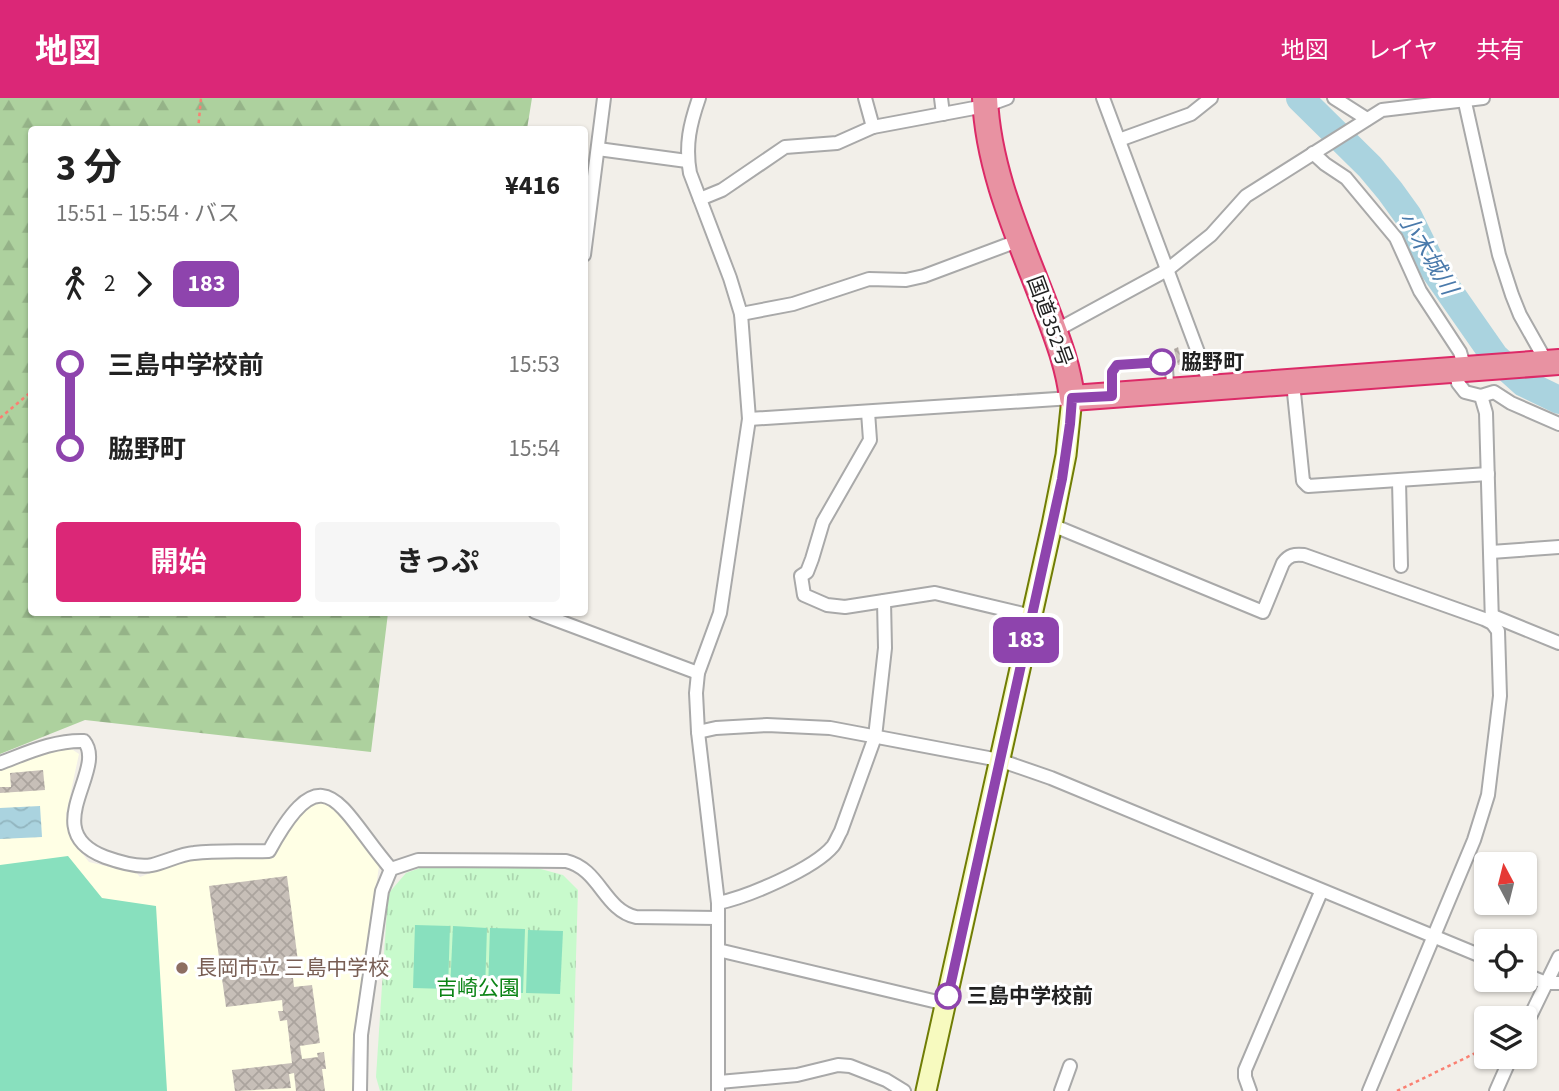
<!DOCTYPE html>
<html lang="ja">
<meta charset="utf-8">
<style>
:root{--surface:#fff;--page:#f6f6f6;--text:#222;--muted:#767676;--accent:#db2777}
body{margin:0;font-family:"Source Sans 3","Noto Sans JP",sans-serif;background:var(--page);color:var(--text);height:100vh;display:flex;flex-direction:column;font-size:26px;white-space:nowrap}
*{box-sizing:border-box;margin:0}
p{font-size:23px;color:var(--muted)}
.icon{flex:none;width:38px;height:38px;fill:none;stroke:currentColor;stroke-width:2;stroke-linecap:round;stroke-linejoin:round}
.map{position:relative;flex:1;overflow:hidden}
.drawer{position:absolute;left:28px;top:28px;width:560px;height:490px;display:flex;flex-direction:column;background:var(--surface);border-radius:7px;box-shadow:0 2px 5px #0004}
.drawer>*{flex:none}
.badge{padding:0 14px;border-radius:10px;font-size:24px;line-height:46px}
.needle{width:46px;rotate:353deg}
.tools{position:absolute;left:1474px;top:754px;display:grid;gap:14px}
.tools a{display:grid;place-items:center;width:63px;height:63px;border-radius:7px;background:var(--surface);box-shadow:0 2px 5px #0004;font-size:35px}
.map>.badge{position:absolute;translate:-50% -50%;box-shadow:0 0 0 4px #fff}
.legs{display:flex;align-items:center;gap:10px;height:77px;padding:0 28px;font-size:23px}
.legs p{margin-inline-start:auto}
.headline{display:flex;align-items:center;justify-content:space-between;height:119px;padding:0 28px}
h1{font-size:38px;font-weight:700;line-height:52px}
.primary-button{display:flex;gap:14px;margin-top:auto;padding:14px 28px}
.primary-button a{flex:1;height:80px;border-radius:7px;background:var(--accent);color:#fff;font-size:28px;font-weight:700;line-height:80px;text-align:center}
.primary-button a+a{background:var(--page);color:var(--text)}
ul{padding:0 28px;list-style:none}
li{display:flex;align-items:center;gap:24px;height:84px;font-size:26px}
li i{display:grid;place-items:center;width:10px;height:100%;margin:0 9px;background:currentColor}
li i::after{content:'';width:18px;height:18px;margin:-9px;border:5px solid;border-radius:50%;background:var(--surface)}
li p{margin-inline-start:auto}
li:first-child i{background:linear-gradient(#0000 50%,currentColor 0)}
li:last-child i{background:linear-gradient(currentColor 50%,#0000 0)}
header{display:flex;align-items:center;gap:42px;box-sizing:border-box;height:98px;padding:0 35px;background:var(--accent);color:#fff}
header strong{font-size:33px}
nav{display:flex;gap:38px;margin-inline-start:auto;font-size:24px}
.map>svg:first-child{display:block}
.education{fill:#ffffe5}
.forest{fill:url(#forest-firs)}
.park{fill:url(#park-tufts)}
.pitch{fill:#88e0be}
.water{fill:url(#water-waves)}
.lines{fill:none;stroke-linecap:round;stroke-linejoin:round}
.river{stroke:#aad3df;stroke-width:28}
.building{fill:url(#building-cross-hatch)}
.lane-casing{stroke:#a9a9a9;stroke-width:10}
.street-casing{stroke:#a9a9a9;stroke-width:16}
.secondary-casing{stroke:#707d05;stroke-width:23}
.highway-casing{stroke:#dc2a67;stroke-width:28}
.path{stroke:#fa8072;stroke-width:2.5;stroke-dasharray:3.5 3.5;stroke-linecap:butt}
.lane{stroke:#fff;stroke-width:6}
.street{stroke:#fff;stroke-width:12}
.secondary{stroke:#f7fabf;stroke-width:19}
.highway{stroke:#e892a2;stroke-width:24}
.line-1-casing{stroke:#fff;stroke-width:16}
.line-1{stroke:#8e44ad;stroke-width:10}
.stop-1-dot{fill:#fff;stroke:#8e44ad;stroke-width:3.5}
.education-dot{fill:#8d6e63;stroke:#fff;stroke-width:2.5}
.labels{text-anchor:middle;stroke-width:6;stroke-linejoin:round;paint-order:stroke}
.street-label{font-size:21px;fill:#222;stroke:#fff}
.stop-label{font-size:21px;font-weight:bold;fill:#222;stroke:#fff;text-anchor:start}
.education-label{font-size:21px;fill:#785e54;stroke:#fff;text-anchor:start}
.park-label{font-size:21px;fill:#0c8416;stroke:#fff}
.water-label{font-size:23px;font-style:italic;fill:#4a7aab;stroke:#fff}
</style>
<header>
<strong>地図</strong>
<nav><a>地図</a><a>レイヤ</a><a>共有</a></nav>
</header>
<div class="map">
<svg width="1559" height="993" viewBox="0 0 1559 993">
<defs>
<pattern id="forest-firs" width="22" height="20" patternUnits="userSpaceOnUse" patternTransform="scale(1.75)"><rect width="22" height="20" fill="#add19e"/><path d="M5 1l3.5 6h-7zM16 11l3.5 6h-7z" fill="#95b388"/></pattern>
<pattern id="park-tufts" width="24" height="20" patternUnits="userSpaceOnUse" patternTransform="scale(1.75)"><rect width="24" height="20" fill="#c8facc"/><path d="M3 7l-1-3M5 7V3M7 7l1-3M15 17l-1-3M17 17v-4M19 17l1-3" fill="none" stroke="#acd6af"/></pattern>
<pattern id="water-waves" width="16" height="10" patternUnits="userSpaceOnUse" patternTransform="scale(1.75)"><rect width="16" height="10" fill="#aad3df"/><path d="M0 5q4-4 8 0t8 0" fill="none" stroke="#92b5bf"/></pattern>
<pattern id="building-cross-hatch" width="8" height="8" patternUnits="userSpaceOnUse" patternTransform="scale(1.75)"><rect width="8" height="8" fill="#c7bfb8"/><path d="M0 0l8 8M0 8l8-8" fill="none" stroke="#aba49e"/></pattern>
</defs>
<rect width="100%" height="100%" fill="#f2efe9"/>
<!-- education -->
<polygon class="education" points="67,648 79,656 66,716 69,733 77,749 89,764 114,770 133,771 140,779 190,760 274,760 283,738 300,714 314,704 332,707 338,713 379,768 351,962 354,993 0,993 0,671 49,652"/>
<!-- forest -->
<polygon class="forest" points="0,0 532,0 527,31 32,32 32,514 388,515 371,654 85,622 0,656"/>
<!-- park -->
<polygon class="park" points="420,770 537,770 563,777 578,792 572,993 380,993 376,979 388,796 406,775"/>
<!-- pitch -->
<g class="pitch">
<polygon points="68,758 102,800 156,808 167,993 0,993 0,767"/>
<polygon points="415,827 450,828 448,891 413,890"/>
<polygon points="453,828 487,830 485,893 450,892"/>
<polygon points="490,830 525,831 523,895 488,893"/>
<polygon points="528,832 563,833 560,896 526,895"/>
</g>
<!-- water -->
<polygon class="water" points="40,708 42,739 0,741 0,710"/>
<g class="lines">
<!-- river -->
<polyline class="river" points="1300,0 1370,69 1390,93 1408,118 1435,173 1495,259 1524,285 1559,302"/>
</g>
<!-- building -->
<g class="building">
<polygon points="1178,249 1183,266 1178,267 1174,251"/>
<polygon points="43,672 45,692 0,695 0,689 11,689 10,675"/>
<polygon points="287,778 300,879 293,880 294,889 312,887 320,945 300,948 302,961 318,959 317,955 324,954 326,971 322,971 325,993 296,993 294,975 289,976 291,990 235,993 232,972 292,965 287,922 280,923 278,913 283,913 282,902 226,909 209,788"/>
</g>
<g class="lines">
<!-- lane casing -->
<g class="lane-casing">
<polyline id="lane" points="1112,292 1112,274 1117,267 1162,264 1169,270 1170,286"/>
</g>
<!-- street casing -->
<g class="street-casing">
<g id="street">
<path d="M 699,0 C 690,26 685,47 690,75 L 730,180 L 741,216 L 749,321 L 720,515 L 698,575 L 696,595 L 698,634 L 718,805 L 718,993"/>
<polyline points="865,0 873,29 985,8 1007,0"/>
<polyline points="941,0 943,16"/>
<polyline points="1103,0 1211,289"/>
<polyline points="1334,0 1367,21"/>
<polyline points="1464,0 1499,157 1512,197 1520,217 1547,265"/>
<polyline points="1119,42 1191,16 1211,0"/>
<polyline points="598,51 687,63"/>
<polyline points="1313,55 1325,66 1346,80 1396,140 1420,193 1460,254 1465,271"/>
<polyline points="700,101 722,92 785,49 837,45 873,29"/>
<polyline points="584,157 604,0"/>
<polyline points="741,216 793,206 869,181 906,182 924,178 1020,142"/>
<polyline points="1055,233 1167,172 1211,137 1246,98 1382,12 1483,0"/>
<polyline points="1456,273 1458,285 1465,294 1481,298 1494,294 1511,305 1559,326"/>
<polyline points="1293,285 1303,383 1308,388 1488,376"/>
<polyline points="1481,298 1486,315 1492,525"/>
<polyline points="868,314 870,342 823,424 812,461 807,474 801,478 804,497 827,507 845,509 935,495 1032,518"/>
<polyline points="749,321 1072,300"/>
<polyline points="1399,383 1401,468"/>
<path d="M 1052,427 L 1263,514 L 1283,465 C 1289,457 1294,456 1304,457 L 1484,521 L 1492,525 L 1498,533 L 1500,598 L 1488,697 L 1474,742 L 1369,993"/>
<polyline points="1491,454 1559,449"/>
<polyline points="535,514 698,575"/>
<polyline points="1493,518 1559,545"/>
<polyline points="698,634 716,630 767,627 830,630 999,662 1051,680 1486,860"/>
<path d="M 0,665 C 27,655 54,642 84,643 C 108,672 36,733 105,759 C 119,764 138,770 152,767 C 166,764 180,756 194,755 C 218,752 244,754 269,753 C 325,650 340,712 391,771"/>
<path d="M 718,805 C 747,799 814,771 833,748 C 836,744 838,738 841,733 L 875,639 L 885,550 L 884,503"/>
<polyline points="718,852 946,906"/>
<polyline points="1524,876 1546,885 1559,885"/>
<polyline points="1524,931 1559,859"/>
<polyline points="719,984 797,977 838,967 850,968 886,982 904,993"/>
<path d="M 360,993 L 361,937 L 382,793 L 391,771 L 418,762 L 566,763 C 600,771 604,812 636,819 L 718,820"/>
<polyline points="1061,993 1070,968"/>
<polyline points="1250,993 1245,979 1245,972 1321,794"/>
<polyline points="1496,993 1511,959"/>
</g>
</g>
<!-- secondary casing -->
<g class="secondary-casing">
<polyline id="secondary" points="926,993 1052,427 1066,357 1072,300"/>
</g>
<!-- highway casing -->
<g class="highway-casing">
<path id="highway" d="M 985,0 C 988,71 1018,137 1043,202 C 1055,235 1068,265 1072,300 L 1559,264"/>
</g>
<!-- path -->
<g class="path">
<polyline points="198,32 201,0"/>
<polyline points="0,320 32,293"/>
<polyline points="1397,993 1486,950"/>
</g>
<!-- lane -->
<use href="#lane" class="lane"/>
<!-- street -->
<use href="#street" class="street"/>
<!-- secondary -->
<use href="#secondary" class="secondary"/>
<!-- highway -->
<use href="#highway" class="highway"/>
</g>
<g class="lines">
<!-- line-1 casing -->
<g class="line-1-casing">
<polyline id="line-1" points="948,898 1062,381 1070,326 1072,300 1112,298 1112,274 1117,267 1162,264"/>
</g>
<!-- line-1 -->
<use href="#line-1" class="line-1"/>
</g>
<!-- markers -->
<g class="stop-1-dot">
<circle cx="1162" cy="264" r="12"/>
<circle cx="948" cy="898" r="12"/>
</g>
<circle class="education-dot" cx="182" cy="870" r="7"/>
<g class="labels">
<!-- street labels -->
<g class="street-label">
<text transform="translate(1050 223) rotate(70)" y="7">国道352号</text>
</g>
<!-- stop labels -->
<g class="stop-label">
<text x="1181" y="271">脇野町</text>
<text x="967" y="905">三島中学校前</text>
</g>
<!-- education labels -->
<g class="education-label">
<text x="196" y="877">長岡市立 三島中学校</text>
</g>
<!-- park labels -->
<g class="park-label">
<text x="478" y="897">吉崎公園</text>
</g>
<!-- water labels -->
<g class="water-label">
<text transform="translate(1428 155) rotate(59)" y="8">小木城川</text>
</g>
</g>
</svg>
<div class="tools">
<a><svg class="needle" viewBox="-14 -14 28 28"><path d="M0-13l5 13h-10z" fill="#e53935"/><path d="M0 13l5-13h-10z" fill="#767676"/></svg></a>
<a><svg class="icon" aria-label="locate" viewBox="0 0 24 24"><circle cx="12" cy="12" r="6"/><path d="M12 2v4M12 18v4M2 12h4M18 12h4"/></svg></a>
<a><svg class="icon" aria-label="layers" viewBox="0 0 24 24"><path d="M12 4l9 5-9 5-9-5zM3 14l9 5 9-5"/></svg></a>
</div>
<b class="badge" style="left:1026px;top:542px;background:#8e44ad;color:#fff">183</b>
<section class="drawer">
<div class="headline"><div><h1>3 分</h1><p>15:51 – 15:54 · バス</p></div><b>¥416</b></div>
<div class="legs"><svg class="icon" aria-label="walk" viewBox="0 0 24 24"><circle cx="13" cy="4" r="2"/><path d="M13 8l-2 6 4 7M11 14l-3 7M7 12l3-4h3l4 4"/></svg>2<svg class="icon" aria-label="forward" viewBox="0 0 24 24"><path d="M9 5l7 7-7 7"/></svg><b class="badge" style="background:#8e44ad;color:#fff">183</b></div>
<ul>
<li><i style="color:#8e44ad"></i><b>三島中学校前</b><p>15:53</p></li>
<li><i style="color:#8e44ad"></i><b>脇野町</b><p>15:54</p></li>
</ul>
<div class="primary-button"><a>開始</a><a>きっぷ</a></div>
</section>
</div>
